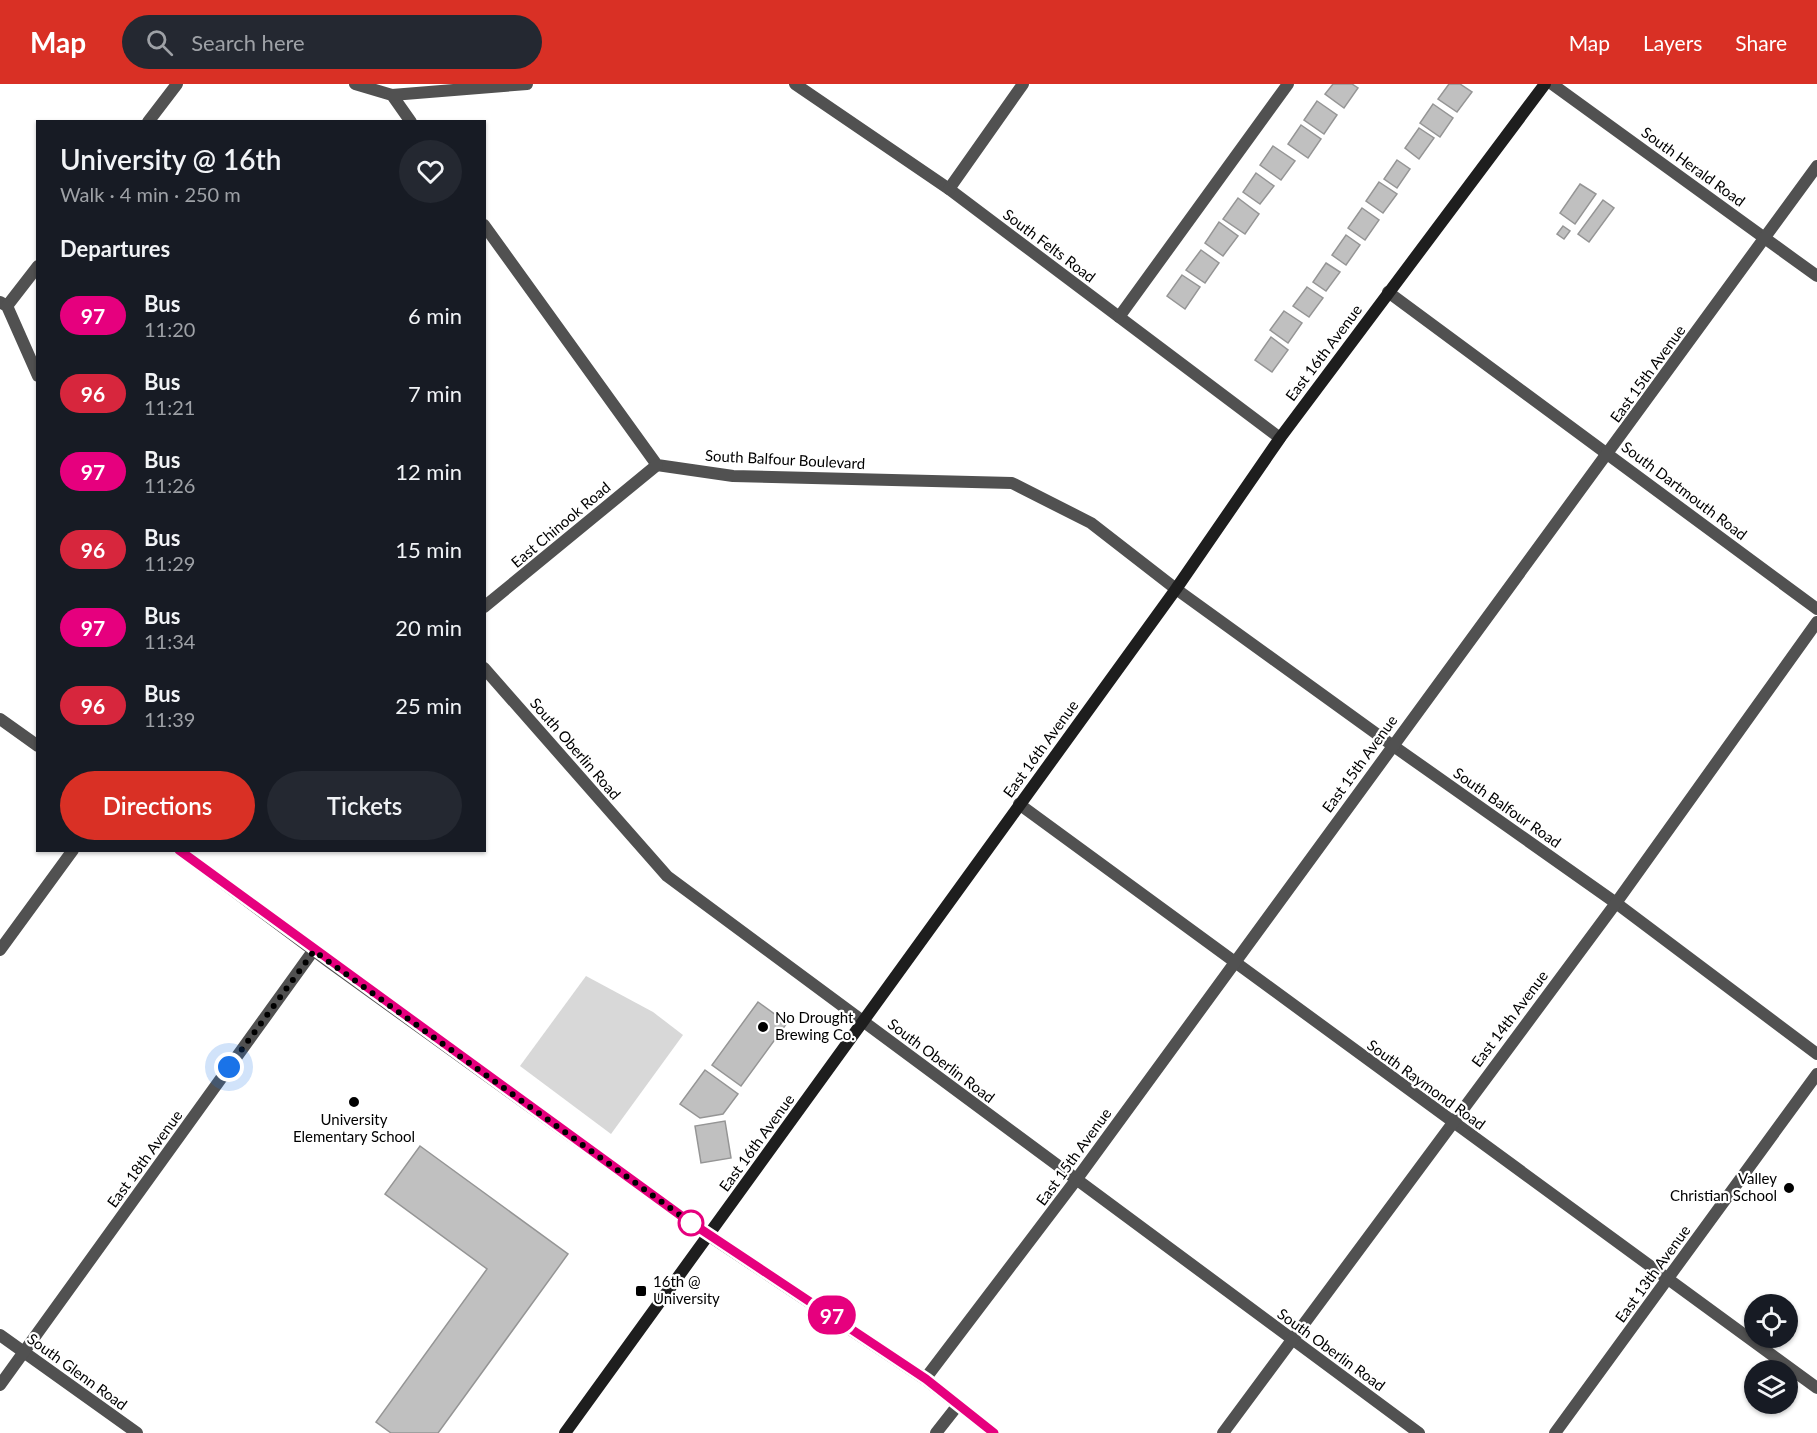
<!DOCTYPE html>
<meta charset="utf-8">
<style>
:root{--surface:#171b24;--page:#242831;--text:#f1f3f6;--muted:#9ea1a6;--accent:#d93025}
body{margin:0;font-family:Lato,sans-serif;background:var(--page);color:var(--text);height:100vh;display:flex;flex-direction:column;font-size:22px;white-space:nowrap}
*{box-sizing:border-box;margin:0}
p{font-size:20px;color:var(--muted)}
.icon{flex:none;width:33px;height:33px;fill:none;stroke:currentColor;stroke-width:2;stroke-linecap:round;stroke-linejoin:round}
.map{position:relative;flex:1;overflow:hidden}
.drawer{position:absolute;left:36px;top:36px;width:450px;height:732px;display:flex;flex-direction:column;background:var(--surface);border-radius:0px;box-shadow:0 2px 4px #0004}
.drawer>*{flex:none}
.badge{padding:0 12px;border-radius:20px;font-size:21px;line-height:39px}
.controls{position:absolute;left:1744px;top:1210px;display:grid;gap:12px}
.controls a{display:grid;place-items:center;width:54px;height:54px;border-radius:50%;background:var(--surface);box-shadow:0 2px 4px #0004;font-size:30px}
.you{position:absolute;width:30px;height:30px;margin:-15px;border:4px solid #fff;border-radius:50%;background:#1a73e8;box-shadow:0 0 0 9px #1a73e833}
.map>.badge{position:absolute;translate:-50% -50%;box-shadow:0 0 0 3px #fff}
h2{padding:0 24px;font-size:22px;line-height:54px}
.round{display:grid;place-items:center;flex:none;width:63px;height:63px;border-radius:32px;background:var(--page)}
.headline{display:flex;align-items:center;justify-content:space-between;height:102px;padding:0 24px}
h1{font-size:28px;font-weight:600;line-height:45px}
.button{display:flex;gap:12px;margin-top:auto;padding:12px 24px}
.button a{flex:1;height:69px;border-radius:36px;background:var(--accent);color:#fff;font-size:24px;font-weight:600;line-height:69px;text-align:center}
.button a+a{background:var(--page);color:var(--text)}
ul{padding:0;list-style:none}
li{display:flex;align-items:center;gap:18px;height:78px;padding:0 24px}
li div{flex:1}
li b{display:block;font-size:22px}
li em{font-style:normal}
li .badge{min-width:66px;font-weight:700;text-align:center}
header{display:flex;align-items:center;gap:36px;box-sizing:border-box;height:84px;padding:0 30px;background:var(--accent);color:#fff}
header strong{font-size:28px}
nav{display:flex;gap:33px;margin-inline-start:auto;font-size:21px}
.search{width:420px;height:54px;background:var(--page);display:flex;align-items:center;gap:15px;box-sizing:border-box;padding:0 21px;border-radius:33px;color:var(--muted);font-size:22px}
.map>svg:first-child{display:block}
.green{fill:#d8d8d8}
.building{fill:#c0c0c0;stroke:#959595;stroke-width:1.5}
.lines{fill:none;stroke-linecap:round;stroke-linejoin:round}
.minor{stroke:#515151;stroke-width:12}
.tertiary{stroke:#515151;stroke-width:12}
.secondary{stroke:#1e1e1e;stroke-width:12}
.line-casing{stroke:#fff;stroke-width:14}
.line{stroke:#e6007e;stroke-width:9}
.walk{stroke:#000;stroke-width:6;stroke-dasharray:0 10.8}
.poi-dot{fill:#000;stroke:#fff;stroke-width:2}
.stop-dot{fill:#fff;stroke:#e6007e;stroke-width:3}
.labels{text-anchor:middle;stroke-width:4.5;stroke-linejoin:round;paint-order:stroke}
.street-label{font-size:15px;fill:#000;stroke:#fff}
.poi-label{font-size:15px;fill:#000;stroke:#fff;text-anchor:start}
</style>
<header>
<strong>Map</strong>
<div class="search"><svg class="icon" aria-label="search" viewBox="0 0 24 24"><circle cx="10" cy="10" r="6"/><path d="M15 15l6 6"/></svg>Search here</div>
<nav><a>Map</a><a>Layers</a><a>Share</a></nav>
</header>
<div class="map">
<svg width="1817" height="1349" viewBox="0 0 1817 1349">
<rect width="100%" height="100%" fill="#fff"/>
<!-- green -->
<polygon class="green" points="586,892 653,928 683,951 611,1050 520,982"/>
<!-- building -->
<g class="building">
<polygon points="1333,0 1352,0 1358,4 1344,24 1325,10"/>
<polygon points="1449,0 1460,0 1472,8 1457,28 1438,15"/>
<polygon points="1317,17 1337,31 1324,50 1304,36"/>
<polygon points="1433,20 1453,34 1440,53 1420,39"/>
<polygon points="1301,41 1321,55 1308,74 1288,60"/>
<polygon points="1419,44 1434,54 1419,75 1405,64"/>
<polygon points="1273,62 1295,77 1281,96 1260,81"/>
<polygon points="1397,76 1410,85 1397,104 1384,95"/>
<polygon points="1256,89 1274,102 1260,120 1243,108"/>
<polygon points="1379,98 1397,110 1383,129 1366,117"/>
<polygon points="1580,100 1596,110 1575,140 1560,129"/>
<polygon points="1238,114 1259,130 1245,150 1223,135"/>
<polygon points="1603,116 1614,124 1589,158 1578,150"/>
<polygon points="1362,124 1379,136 1365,156 1348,144"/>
<polygon points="1219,138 1238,152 1223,172 1205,159"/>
<polygon points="1563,142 1570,147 1564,155 1557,150"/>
<polygon points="1346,151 1360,161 1346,181 1332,171"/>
<polygon points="1201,166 1219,179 1205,199 1186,186"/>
<polygon points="1326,179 1340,188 1326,207 1313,198"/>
<polygon points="1182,191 1200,203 1185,225 1167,212"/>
<polygon points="1307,203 1323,214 1309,233 1293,222"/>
<polygon points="1284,227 1302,239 1288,259 1270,246"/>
<polygon points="1271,253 1288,266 1272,288 1255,276"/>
<polygon points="758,918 787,939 741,1002 712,981"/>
<polygon points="705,986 738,1010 723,1030 700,1034 680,1020"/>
<polygon points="725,1037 731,1074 701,1079 695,1042"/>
<polygon points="420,1062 568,1170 438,1349 391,1349 376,1338 487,1185 385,1110"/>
</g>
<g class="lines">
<!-- minor -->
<g class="minor">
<polyline points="355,0 392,11 411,38"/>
<polyline points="795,0 949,105 1280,354"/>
<polyline points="1552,0 1817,192"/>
<polyline points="392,11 527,0"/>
<polyline points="148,38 177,0"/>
<polyline points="949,105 1023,0"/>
<polyline points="484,141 657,381 733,392 1012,399 1091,439 1176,505 1392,661 1616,819 1817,970"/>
<polyline points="1388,208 1817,525"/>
<polyline points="0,218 7,222 38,292"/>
<polyline points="7,222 38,182"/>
<polyline points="1119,233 1288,0"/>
<polyline points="484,523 657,381"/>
<polyline points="484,584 667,792 1419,1349"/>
<polyline points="1019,720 1817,1304"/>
<polyline points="0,866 73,766"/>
<polyline points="0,1251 137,1349"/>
<polyline points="925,1295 1076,1096 1817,82"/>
<polyline points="0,1301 313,867"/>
<polyline points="936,1349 958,1321"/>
<polyline points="1223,1349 1616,819 1817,538"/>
<polyline points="1555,1349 1817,990"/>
</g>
<!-- tertiary -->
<g class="tertiary">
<polyline points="0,635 38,662"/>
<polyline points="179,766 329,878 708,1151"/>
</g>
<!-- secondary -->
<g class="secondary">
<polyline points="708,1151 925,1295 994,1349"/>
<polyline points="565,1349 1176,505 1280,354 1545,0"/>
</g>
</g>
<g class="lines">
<!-- line casing -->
<g class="line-casing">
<polyline id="line" points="179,766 687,1136 926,1295 994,1349"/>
</g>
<!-- line -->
<use href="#line" class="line"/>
<!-- walk -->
<polyline class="walk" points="229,983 314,867 691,1139"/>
</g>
<!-- markers -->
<g class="poi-dot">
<circle cx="763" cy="943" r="6"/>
<circle cx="354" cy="1018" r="6"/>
<circle cx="1789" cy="1104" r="6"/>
<rect x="635" y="1201" width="12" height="12" rx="3"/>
</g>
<circle class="stop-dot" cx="691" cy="1139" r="12"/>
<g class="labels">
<!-- street labels -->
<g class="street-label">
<text transform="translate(1693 83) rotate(36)" y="5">South Herald Road</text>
<text transform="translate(1049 162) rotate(37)" y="5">South Felts Road</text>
<text transform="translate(1324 269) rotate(-53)" y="5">East 16th Avenue</text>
<text transform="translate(1648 290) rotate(-54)" y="5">East 15th Avenue</text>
<text transform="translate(785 376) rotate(3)" y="5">South Balfour Boulevard</text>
<text transform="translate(1684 407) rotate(37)" y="5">South Dartmouth Road</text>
<text transform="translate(561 441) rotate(-40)" y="5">East Chinook Road</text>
<text transform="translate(575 665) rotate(49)" y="5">South Oberlin Road</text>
<text transform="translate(1041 665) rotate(-54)" y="5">East 16th Avenue</text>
<text transform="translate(1360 680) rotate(-54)" y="5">East 15th Avenue</text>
<text transform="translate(1507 724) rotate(35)" y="5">South Balfour Road</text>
<text transform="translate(1510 935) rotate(-53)" y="5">East 14th Avenue</text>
<text transform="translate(941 977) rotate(37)" y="5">South Oberlin Road</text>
<text transform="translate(1426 1001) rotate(36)" y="5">South Raymond Road</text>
<text transform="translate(757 1059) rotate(-54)" y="5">East 16th Avenue</text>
<text transform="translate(1074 1073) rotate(-54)" y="5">East 15th Avenue</text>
<text transform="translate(145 1075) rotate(-54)" y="5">East 18th Avenue</text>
<text transform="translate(1653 1190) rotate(-54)" y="5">East 13th Avenue</text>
<text transform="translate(1331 1266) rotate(36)" y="5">South Oberlin Road</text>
<text transform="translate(77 1288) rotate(36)" y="5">South Glenn Road</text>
</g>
<!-- poi labels -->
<g class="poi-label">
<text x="775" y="939">No Drought<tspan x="775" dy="17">Brewing Co.</tspan></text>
<text x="354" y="1041" text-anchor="middle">University<tspan x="354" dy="17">Elementary School</tspan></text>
<text x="1777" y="1100" text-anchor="end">Valley<tspan x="1777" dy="17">Christian School</tspan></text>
<text x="653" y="1203">16th @<tspan x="653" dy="17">University</tspan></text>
</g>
</g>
</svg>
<div class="controls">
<a><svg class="icon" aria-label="locate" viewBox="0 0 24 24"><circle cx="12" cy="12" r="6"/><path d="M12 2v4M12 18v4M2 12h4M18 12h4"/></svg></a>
<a><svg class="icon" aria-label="layers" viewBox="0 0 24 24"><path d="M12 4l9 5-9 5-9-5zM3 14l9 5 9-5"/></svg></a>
</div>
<div class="you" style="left:229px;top:983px"></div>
<b class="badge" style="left:832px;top:1231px;background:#e6007e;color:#fff">97</b>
<section class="drawer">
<div class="headline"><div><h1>University @ 16th</h1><p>Walk · 4 min · 250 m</p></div><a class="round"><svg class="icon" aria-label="heart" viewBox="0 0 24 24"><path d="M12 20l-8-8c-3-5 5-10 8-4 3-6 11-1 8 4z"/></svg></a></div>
<h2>Departures</h2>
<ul>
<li><span class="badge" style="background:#e6007e;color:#fff">97</span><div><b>Bus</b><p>11:20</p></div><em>6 min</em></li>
<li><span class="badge" style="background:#d7263d;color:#fff">96</span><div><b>Bus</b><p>11:21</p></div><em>7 min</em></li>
<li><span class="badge" style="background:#e6007e;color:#fff">97</span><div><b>Bus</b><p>11:26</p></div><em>12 min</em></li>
<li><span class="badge" style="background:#d7263d;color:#fff">96</span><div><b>Bus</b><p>11:29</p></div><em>15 min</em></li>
<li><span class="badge" style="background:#e6007e;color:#fff">97</span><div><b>Bus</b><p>11:34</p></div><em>20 min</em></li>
<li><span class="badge" style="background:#d7263d;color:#fff">96</span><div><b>Bus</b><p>11:39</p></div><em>25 min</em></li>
</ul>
<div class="button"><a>Directions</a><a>Tickets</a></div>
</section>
</div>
